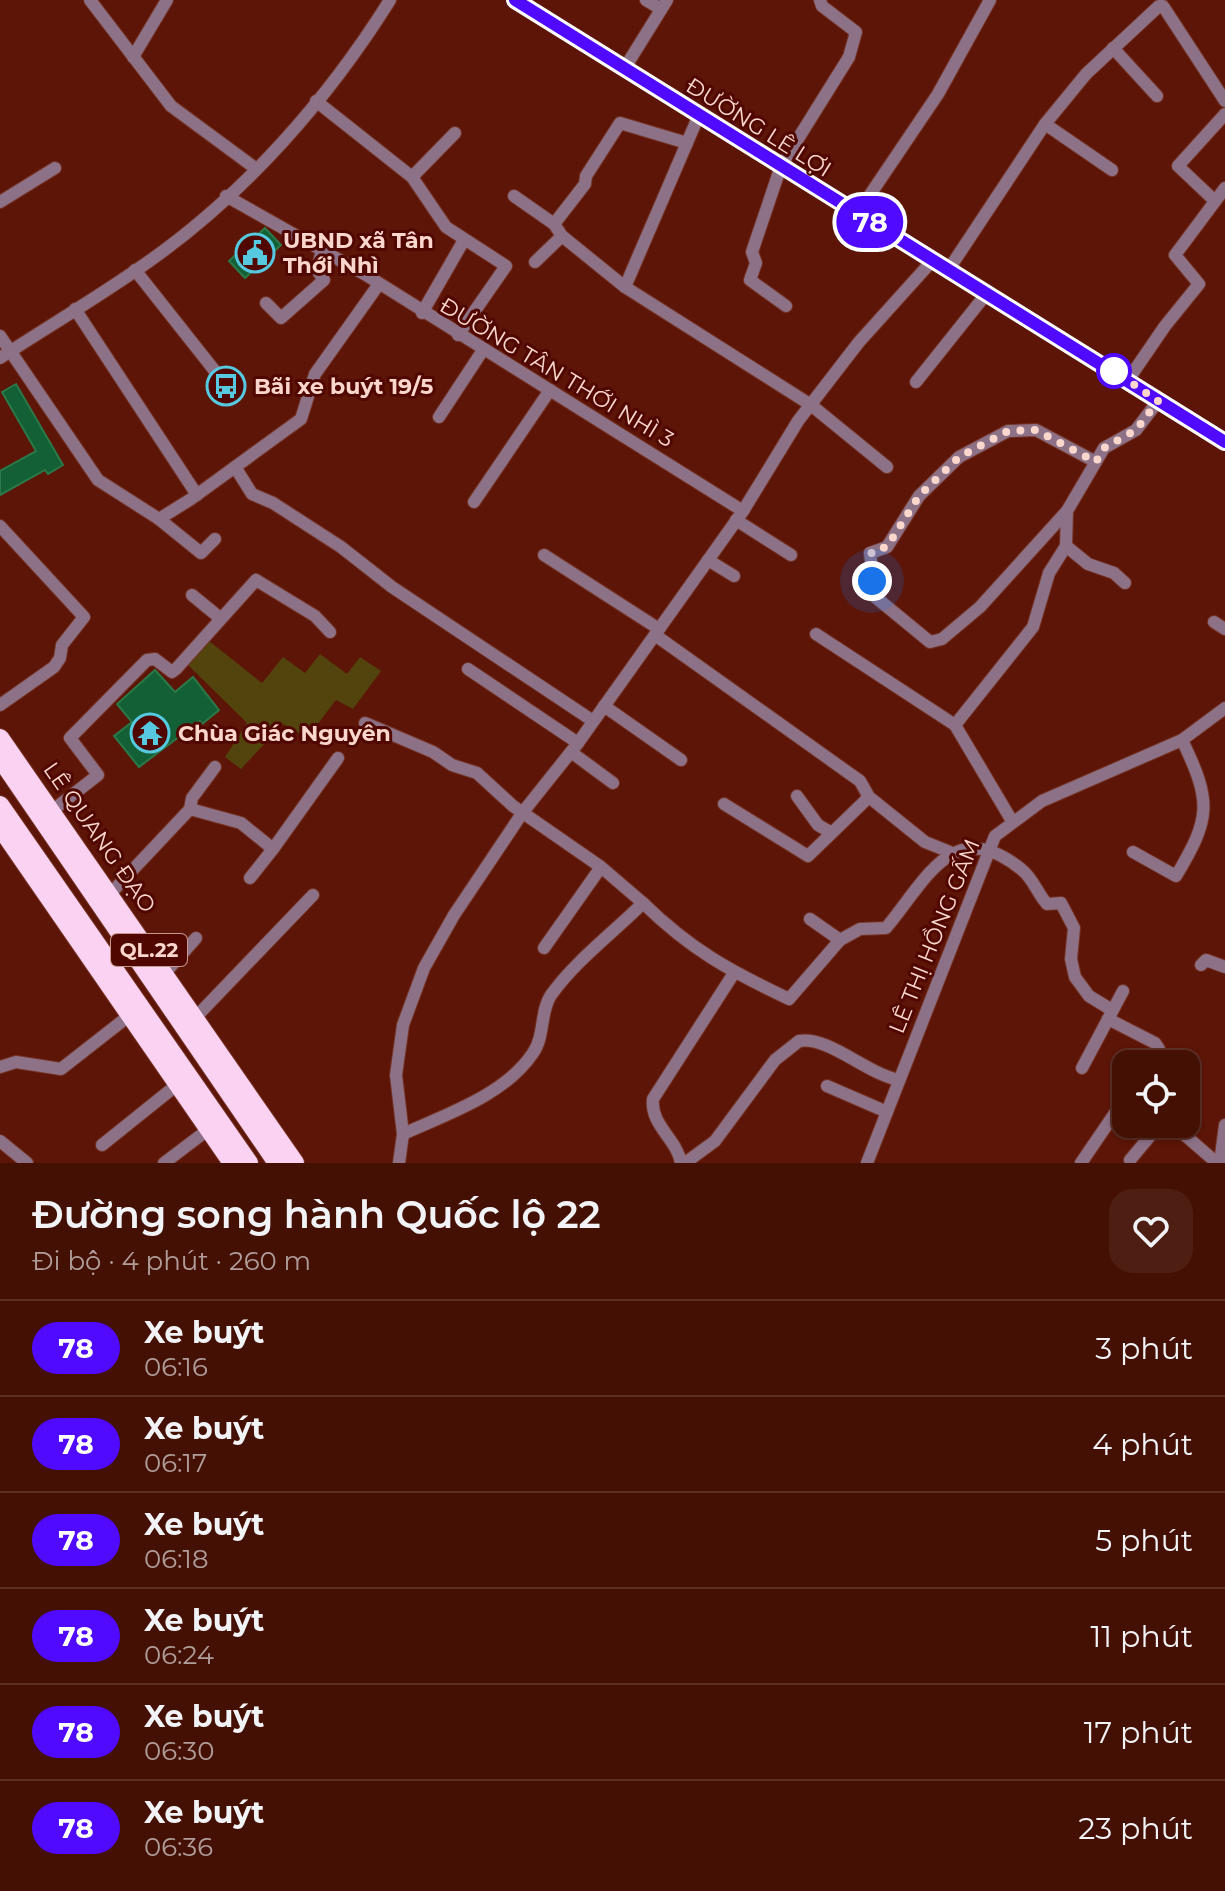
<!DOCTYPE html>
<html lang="vi">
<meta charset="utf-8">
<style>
:root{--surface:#451004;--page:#4f1e13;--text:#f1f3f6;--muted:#b09d9a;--line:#5d3026}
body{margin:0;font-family:Montserrat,sans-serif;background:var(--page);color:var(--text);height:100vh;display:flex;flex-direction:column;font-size:30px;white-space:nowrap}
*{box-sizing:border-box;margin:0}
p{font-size:26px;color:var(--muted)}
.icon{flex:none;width:44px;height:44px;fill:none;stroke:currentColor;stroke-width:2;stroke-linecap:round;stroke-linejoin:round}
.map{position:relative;height:1163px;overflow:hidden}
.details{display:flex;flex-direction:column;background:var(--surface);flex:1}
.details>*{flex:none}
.badge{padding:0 16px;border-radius:26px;font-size:28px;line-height:52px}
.buttons{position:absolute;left:1112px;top:1050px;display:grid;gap:16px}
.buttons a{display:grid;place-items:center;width:88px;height:88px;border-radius:16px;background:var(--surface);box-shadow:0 2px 6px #0004,0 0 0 2px var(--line);font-size:40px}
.you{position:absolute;width:40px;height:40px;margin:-20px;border:6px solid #fff;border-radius:50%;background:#1a73e8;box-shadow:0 0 0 12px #1a73e833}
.map>.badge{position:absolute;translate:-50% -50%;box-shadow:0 0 0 4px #fff}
.round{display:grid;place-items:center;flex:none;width:84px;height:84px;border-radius:24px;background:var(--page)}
.headline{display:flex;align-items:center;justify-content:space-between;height:136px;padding:0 32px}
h1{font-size:38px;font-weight:600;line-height:60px}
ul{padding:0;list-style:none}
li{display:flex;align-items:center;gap:24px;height:96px;padding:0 32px;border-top:2px solid var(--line)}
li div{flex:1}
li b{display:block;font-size:30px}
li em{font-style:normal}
li .badge{min-width:88px;font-weight:700;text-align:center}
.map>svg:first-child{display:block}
.green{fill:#52440c}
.building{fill:#146036;stroke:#2b7849;stroke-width:2}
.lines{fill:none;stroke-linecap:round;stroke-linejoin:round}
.minor-casing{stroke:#753426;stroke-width:14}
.major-casing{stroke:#753426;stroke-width:18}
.highway-casing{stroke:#753426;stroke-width:20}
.minor{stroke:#8d7187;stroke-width:12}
.major{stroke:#e8afdd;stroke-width:16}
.highway{stroke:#fcd2f3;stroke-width:18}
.line-casing{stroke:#fff;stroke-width:18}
.line{stroke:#4f0aff;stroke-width:12}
.walk{stroke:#fad6cd;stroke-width:8;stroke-dasharray:0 14.4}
.stop-dot{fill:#fff;stroke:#4f0aff;stroke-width:4}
.labels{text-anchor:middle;stroke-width:6;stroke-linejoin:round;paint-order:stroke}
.shield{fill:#500700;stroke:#c79890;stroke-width:2}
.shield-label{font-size:20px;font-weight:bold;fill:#fad6cd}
.street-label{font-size:22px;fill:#fad6cd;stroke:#500700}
.poi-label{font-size:22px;font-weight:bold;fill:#fad6cd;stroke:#500700;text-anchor:start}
</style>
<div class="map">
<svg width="1225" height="1163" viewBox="0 0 1225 1163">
<rect width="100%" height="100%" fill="#5c1506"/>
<!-- green -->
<polygon class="green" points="208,640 262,683 283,657 305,673 320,654 347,674 360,657 381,671 353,709 336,700 307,738 283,724 241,769 225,757 247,723 188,665"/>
<!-- building -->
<g class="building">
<polygon points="265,228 281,245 245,278 229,261"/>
<polygon points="16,384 63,465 48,474 45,470 0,495 0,471 36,451 2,392"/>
<polygon points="155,670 175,692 193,677 219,710 202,724 200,721 139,767 114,736 132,722 117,704"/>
</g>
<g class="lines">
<!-- minor casing -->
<g class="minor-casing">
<g id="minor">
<polyline points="90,0 171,106 255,168"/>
<polyline points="646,0 661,9"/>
<polyline points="1113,48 1157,96"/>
<polyline points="133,57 167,0"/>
<polyline points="626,66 667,0"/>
<polyline points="316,101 412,177 455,133"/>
<polyline points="1045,124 1112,170"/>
<polyline points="412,177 446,227 506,266 458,335"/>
<polyline points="226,196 366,275 743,511"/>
<polyline points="514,196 554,224 562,236 625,287 811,405 887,467"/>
<polyline points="1215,201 1178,166 1225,114"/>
<polyline points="0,202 55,168"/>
<polyline points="857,214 938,94 990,0"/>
<polyline points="554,224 585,184 586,176 620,123 687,143"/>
<polyline points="535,262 562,236"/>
<polyline points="949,269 1045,124 1086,74 1159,6 1163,6 1225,101"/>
<polyline points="135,270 222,380"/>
<polyline points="625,287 699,115"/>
<polyline points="266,303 281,318 324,280 317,270 322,250"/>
<polyline points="786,306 750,280 756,263 752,252 781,166 849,57 856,32 822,6 820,0"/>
<polyline points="75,309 197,495"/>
<polyline points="422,313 464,240"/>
<polyline points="0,336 98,480 159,519 191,499 301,419 315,374 379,284"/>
<path d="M 0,358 C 49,326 100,296 148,262 C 245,194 328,99 390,0"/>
<polyline points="1128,380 1165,326 1199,284 1175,255 1225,188"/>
<polyline points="916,382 987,293"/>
<polyline points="439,417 483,350"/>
<polyline points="1096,462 1036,430 1008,431 959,457 919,496 887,547 870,553 873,579 868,591 930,642 942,639 980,607 1067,511 1104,448 1136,430 1158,401"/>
<polyline points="235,467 252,494 273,503 341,547 392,587 593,721"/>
<polyline points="474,502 550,390"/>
<polyline points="159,519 201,553 215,539"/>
<polyline points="736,520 791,555"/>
<polyline points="0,526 84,617 62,645 60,658 54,667 0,705"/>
<polyline points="1066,546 1088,564 1114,573 1125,583"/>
<polyline points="544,555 659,629"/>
<polyline points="708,560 734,576"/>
<polyline points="192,595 220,618"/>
<polyline points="1214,622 1225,629"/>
<polyline points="816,634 955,725 1012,821"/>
<polyline points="655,635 860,781 869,797 925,842 950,852"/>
<polyline points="468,669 578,743"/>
<polyline points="604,706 681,760"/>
<polyline points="365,723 433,752 452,765 477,773 513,806 601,867 544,948"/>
<polyline points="955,725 1033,627 1049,573 1066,546 1067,511"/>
<polyline points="571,752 613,783"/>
<polyline points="797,796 818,825 830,832"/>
<polyline points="724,804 808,856 869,797"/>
<polyline points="190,809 192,798 215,767"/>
<polyline points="53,810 98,775 70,738 147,660 155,659 172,672 176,669 256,580 315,616 330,632"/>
<polyline points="273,849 338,758"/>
<path d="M 1133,852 L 1176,876 C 1211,818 1212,802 1182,740"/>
<polyline points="110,894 190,809 241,823 273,849 250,878"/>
<path d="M 643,903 C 691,950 730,971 789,999 L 840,940 L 810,919"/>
<path d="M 840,940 L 860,929 L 886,928 C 927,879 953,815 1021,869 C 1033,878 1037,893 1047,904 L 1061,903 L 1074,928 L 1071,959 L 1075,977 L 1089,996 L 1112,1010"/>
<polyline points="1201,965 1206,960 1225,967"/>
<polyline points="165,973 196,938"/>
<polyline points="195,1018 313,895"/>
<polyline points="1108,1019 1155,1043 1159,1049 1157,1064"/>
<polyline points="0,1067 16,1062 61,1069 130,1015"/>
<polyline points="1082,1068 1123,991"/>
<polyline points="827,1086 887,1112"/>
<polyline points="1172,1124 1217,1163"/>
<path d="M 403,1134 C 447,1114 505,1095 533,1053 C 545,1036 540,1011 551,995 C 576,960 613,933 643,903 L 601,867"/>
<polyline points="0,1141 27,1163"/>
<polyline points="102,1145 183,1080"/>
<polyline points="1130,1160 1160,1124"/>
<polyline points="164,1163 209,1129"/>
<polyline points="399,1163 403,1134 396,1075 403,1025 424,968 454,915 523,812 578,743 743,511 798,421 859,342 932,261"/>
<path d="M 681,1163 C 677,1139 650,1125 653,1099 L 734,973"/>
<path d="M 685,1163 L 715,1141 L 775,1060 L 799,1041 C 829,1036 865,1073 899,1080"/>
<polyline points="867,1163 995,836 1042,801 1182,740 1225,708"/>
<polyline points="1081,1163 1126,1097"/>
<polyline points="1220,1163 1225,1125"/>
</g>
</g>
<!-- major casing -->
<g class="major-casing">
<polyline id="major" points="515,0 1225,442"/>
</g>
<!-- highway casing -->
<g class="highway-casing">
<g id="highway">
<polyline points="0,738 295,1163"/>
<polyline points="0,758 277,1163"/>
<polyline points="0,805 249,1163"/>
<polyline points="0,827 232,1163"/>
</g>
</g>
<!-- minor -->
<use href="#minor" class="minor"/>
<!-- major -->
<use href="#major" class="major"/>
<!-- highway -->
<use href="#highway" class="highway"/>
</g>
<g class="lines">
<!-- line casing -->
<g class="line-casing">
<polyline id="line" points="515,0 1225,442"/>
</g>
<!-- line -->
<use href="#line" class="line"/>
<!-- walk -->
<polyline class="walk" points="872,581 869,558 873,550 887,547 919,496 959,457 1008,431 1036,430 1096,462 1104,448 1136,430 1158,401 1105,365 1114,371"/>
</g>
<!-- icons -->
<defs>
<g id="civic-ring" transform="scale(2)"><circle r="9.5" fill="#500700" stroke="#56c9e1" stroke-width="1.5"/><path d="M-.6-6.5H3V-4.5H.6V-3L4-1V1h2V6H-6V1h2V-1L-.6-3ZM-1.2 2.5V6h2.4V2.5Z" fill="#56c9e1"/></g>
<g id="bus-ring" transform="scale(2)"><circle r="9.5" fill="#500700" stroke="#56c9e1" stroke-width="1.5"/><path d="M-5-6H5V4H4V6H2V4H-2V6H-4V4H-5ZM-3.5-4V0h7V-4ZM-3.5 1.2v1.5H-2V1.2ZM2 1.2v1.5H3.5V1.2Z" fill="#56c9e1"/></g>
<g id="temple-ring" transform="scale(2)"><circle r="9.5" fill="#500700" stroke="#56c9e1" stroke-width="1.5"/><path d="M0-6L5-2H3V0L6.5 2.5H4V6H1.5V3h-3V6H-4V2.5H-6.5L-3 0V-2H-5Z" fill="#56c9e1"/></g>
</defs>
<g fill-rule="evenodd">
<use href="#civic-ring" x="255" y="253"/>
<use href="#bus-ring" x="226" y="386"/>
<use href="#temple-ring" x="150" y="733"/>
</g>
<!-- markers -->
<circle class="stop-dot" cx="1114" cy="371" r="16"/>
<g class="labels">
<!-- shield labels -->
<rect class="shield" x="111" y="934" width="76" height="32" rx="6"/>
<g class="shield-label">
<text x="149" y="957">QL.22</text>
</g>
<!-- street labels -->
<g class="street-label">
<text transform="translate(759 127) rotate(32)" y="8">ĐƯỜNG LÊ LỢI</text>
<text transform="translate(557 372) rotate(31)" y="8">ĐƯỜNG TÂN THỚI NHÌ 3</text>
<text transform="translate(100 837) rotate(55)" y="8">LÊ QUANG ĐẠO</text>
<text transform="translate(934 936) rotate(-68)" y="8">LÊ THỊ HỒNG GẤM</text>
</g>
<!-- poi labels -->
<g class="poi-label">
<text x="283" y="248">UBND xã Tân<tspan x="283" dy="25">Thới Nhì</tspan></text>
<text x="254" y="394">Bãi xe buýt 19/5</text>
<text x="178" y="741">Chùa Giác Nguyên</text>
</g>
</g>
</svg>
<div class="buttons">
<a><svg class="icon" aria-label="locate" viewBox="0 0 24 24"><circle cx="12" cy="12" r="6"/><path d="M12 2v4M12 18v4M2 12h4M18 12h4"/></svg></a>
</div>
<div class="you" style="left:872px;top:581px"></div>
<b class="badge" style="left:870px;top:222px;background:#4f0aff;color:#fff">78</b>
</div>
<section class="details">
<div class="headline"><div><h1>Đường song hành Quốc lộ 22</h1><p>Đi bộ · 4 phút · 260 m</p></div><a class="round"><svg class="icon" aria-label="heart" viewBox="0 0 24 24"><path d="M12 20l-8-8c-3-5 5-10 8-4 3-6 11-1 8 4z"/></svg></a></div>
<ul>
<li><span class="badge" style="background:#4f0aff;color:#fff">78</span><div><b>Xe buýt</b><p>06:16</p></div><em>3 phút</em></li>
<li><span class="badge" style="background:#4f0aff;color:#fff">78</span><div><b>Xe buýt</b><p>06:17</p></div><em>4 phút</em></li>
<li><span class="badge" style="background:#4f0aff;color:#fff">78</span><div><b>Xe buýt</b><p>06:18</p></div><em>5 phút</em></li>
<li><span class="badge" style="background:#4f0aff;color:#fff">78</span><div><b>Xe buýt</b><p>06:24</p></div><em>11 phút</em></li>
<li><span class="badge" style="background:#4f0aff;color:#fff">78</span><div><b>Xe buýt</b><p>06:30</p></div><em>17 phút</em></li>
<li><span class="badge" style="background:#4f0aff;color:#fff">78</span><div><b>Xe buýt</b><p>06:36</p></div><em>23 phút</em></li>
</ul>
</section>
